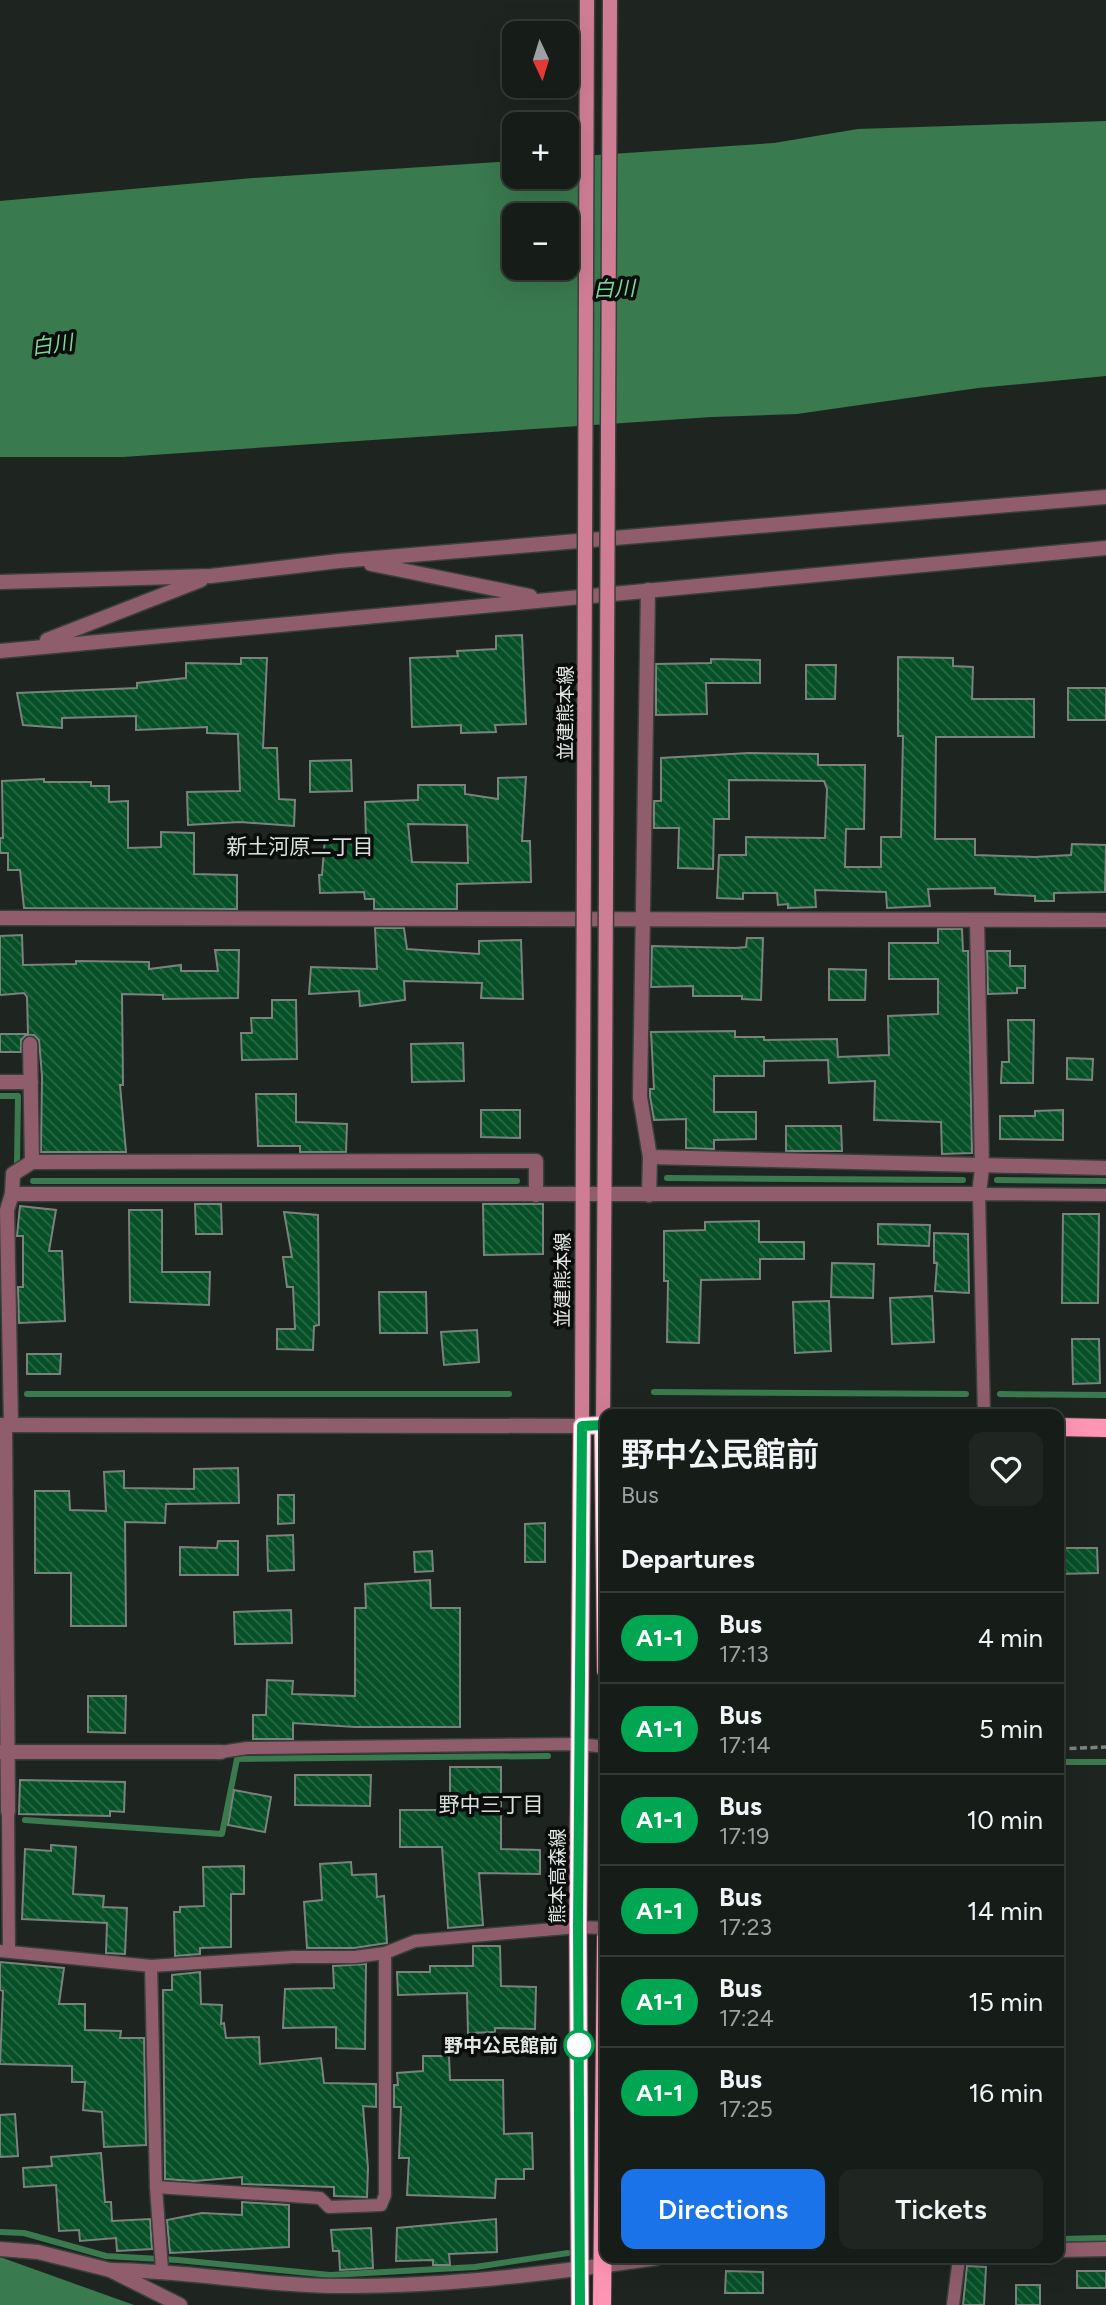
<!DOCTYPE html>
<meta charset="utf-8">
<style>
:root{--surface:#161c18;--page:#1f2521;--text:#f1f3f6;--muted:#9ea1a2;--line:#353a37;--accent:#1a73e8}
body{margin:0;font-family:Figtree,"Noto Sans JP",sans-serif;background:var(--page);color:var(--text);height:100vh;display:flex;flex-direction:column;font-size:26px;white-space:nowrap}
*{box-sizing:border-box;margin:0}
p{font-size:23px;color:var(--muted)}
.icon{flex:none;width:38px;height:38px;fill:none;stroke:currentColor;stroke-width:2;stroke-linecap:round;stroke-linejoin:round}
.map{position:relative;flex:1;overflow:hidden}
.panel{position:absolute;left:600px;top:1409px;width:464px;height:854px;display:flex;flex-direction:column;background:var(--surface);border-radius:14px;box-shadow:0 7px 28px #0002,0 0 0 2px var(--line)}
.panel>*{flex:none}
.badge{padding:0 14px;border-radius:23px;font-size:24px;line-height:46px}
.needle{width:46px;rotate:176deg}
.tools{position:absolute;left:502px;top:21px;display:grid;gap:14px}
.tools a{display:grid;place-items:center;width:77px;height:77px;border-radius:14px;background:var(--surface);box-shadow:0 7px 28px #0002,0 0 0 2px var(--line);font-size:35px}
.map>.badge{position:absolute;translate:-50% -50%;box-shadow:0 0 0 4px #fff}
h2{padding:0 21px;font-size:26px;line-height:63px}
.round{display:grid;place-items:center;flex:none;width:74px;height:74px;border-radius:14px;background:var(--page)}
.overview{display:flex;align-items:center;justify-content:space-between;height:119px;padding:0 21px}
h1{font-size:33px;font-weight:600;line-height:52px}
.button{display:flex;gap:14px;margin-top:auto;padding:14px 21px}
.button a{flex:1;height:80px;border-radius:14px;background:var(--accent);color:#fff;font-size:28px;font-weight:600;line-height:80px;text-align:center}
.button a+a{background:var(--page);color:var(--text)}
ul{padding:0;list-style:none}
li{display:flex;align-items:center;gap:21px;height:91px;padding:0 21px;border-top:2px solid var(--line)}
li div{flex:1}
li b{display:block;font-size:26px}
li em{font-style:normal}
li .badge{min-width:77px;font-weight:700;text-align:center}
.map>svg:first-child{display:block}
.water{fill:#3a7a4f;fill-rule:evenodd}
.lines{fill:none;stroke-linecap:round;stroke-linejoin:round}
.stream{stroke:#3a7a4f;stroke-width:6}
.building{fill:url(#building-back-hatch);stroke:#79827b;stroke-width:2;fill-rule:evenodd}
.service-casing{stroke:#39403b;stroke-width:15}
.minor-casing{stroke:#39403b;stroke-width:17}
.tertiary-casing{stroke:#39403b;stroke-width:17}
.secondary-casing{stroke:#39403b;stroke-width:17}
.primary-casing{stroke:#39403b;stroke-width:20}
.path{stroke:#7d837e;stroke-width:3.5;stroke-dasharray:7 3.5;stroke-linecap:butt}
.service{stroke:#905d6c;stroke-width:12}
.minor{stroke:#905d6c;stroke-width:14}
.tertiary{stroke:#905d6c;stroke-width:14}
.secondary{stroke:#cf7d95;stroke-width:14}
.primary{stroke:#ff95b5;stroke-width:18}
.secondary-bridge-casing{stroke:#39403b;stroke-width:17;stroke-linecap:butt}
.secondary-bridge{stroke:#cf7d95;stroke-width:14}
.line-casing{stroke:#fff;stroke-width:16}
.line{stroke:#00a651;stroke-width:10}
.stop-dot{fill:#fff;stroke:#00a651;stroke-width:3.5}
.labels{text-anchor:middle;stroke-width:7;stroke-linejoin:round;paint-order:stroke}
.street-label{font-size:19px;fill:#e1e6e2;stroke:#0a0d0b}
.stop-label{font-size:19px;font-weight:bold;fill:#e1e6e2;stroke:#0a0d0b;text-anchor:end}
.water-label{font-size:21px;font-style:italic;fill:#7dd89a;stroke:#0a0d0b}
.neighbourhood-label{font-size:21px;fill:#d8e1da;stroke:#0a0d0b}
</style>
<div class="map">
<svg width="1106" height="2305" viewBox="0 0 1106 2305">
<defs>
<pattern id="building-back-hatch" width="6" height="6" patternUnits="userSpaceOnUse" patternTransform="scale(1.75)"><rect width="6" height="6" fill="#065028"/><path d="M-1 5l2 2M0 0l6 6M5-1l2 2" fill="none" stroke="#2a6947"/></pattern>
</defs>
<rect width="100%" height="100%" fill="#1e2520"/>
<!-- water -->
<g class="water">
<path d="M 1106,121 L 1106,376 L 978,388 L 797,414 L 712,417 L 123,457 L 0,457 L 0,201 L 253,178 L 514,161 L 514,177 L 567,177 L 567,157 L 774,143 L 858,129 ZM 514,215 L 567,215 L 567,268 L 514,268 Z"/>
<polygon points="0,2257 134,2305 0,2305"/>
</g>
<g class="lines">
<!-- stream -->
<g class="stream">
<polyline points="0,1096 18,1096 17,1163"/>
<polyline points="667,1178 963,1180"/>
<polyline points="997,1180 1106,1181"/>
<polyline points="33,1181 517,1181"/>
<polyline points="654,1392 966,1394"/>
<polyline points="27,1394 509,1394"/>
<polyline points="1000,1394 1106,1395"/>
<polyline points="1059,1762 1106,1762"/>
<polyline points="25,1820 222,1834 237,1759 548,1756"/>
<polyline points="0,2232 24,2233 106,2256 178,2260 330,2275 475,2267 568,2253"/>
<polyline points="1059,2239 1106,2238"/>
</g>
</g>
<!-- building -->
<g class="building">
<polygon points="522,635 526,724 495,725 496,732 461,733 461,725 412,727 410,658 458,656 457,651 496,649 496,636"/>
<polygon points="898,657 953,658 953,666 973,667 972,699 1034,699 1034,737 936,737 935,839 975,839 975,855 1035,857 1071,855 1072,844 1106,845 1105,892 1054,893 1054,901 1035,901 1035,896 995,894 995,888 928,889 930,906 887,908 886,892 815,890 816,907 788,908 788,904 778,905 777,893 743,893 743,899 717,898 719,855 746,855 746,837 825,838 827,789 824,781 729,780 729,819 714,819 713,869 678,868 679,828 654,828 654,801 661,801 661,758 749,753 818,754 818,765 865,765 864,829 846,829 845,867 881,867 881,837 901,837 903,736 898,736"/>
<polygon points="241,658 267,658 263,748 277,748 279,799 295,800 294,826 240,822 188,825 187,792 240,791 238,734 207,733 207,727 136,730 136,716 62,718 62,728 23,725 17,693 137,688 137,683 186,678 186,663 241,664"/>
<polygon points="711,659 760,660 760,683 706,683 707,714 656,715 656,664 711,663"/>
<polygon points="806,665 836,665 835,699 806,699"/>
<rect x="1068" y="688" width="38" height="32"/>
<polygon points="351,760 352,791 310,792 310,761"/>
<path d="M 526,777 L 522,841 L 530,841 L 531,882 L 457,884 L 457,909 L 374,909 L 374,899 L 365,899 L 364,892 L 320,893 L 319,875 L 322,875 L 325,837 L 366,839 L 365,802 L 418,800 L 418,785 L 465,785 L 465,794 L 498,799 L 498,778 ZM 408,824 L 467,825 L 468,863 L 412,862 Z"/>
<polygon points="44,779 44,782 91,782 91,786 109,786 109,802 128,801 128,848 161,847 161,832 194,833 194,874 237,875 237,909 24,908 20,870 8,870 8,853 0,853 0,838 3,838 2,781"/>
<polygon points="375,928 404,928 407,949 479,954 479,941 521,940 523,999 481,998 482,983 404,981 405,1000 360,1006 359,991 309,994 311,967 377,969"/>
<polygon points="938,929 962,929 963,951 968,951 972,1153 942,1154 941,1122 874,1120 875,1081 829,1083 828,1060 764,1061 764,1076 714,1076 714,1112 756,1112 756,1139 714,1140 714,1149 686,1148 686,1119 654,1120 650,1096 650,1089 654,1089 651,1032 735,1031 735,1037 764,1037 764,1040 837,1039 838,1057 889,1055 888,1016 938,1014 938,979 889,979 889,943 938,943"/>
<polygon points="22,935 23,965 76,964 76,961 149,962 149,969 181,965 181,971 218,971 215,950 239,950 238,998 163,999 163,995 122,994 123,1085 120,1085 126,1152 41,1152 42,1076 39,1040 34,1035 26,1035 21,1040 21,1052 0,1052 0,1034 28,1034 27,997 24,993 0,995 0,936"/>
<polygon points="747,938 763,938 761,1000 742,999 742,996 693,996 693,986 651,987 652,946 736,948 746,947"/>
<polygon points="987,951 1010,951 1010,966 1025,966 1025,988 1017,988 1017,993 988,994"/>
<polygon points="829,969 866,970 865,1000 829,1000"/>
<polygon points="272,1000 296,1000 297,1059 242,1060 241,1033 252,1033 251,1018 272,1018"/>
<polygon points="1008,1020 1034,1020 1033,1083 1001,1083 1002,1062 1009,1062"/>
<polygon points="463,1043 464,1081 412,1082 411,1044"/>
<polygon points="1067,1058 1093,1059 1092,1080 1067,1079"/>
<polygon points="256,1094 296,1094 296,1122 347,1124 346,1152 300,1152 300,1146 258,1146"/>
<polygon points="481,1110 520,1110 520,1138 481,1137"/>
<polygon points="1063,1110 1063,1140 1000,1139 1000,1116 1035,1116 1035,1111"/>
<polygon points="786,1126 841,1126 842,1151 786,1151"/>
<polygon points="195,1204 221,1204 222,1234 196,1234"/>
<polygon points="483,1204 543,1204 543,1254 484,1255"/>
<polygon points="20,1206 56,1210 49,1251 62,1251 65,1321 19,1323 18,1287 23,1287 23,1236 17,1236"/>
<polygon points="129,1210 162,1210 162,1272 210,1272 209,1305 130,1302"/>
<polygon points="284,1212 318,1215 319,1325 314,1326 313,1350 277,1349 277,1329 295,1329 293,1287 287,1287 283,1257 292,1257"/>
<polygon points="1063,1214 1099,1214 1098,1303 1062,1303"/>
<polygon points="759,1221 759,1242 804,1242 804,1259 760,1259 760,1279 701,1280 699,1343 667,1342 668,1281 664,1281 664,1231 705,1230 705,1222"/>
<polygon points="878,1224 930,1225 929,1246 878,1244"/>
<polygon points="934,1233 968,1234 969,1293 935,1291 937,1263 934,1263"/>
<polygon points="832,1263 874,1264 873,1298 831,1297"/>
<polygon points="379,1292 426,1292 427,1333 380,1333"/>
<polygon points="932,1296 934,1342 892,1344 890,1298"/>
<polygon points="829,1301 831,1351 795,1353 793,1302"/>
<polygon points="477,1330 479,1362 444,1365 441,1332"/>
<polygon points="1072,1339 1099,1339 1100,1383 1073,1384"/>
<polygon points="27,1354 61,1354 60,1374 27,1374"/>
<polygon points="238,1468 239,1503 166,1504 165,1523 125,1522 126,1626 71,1626 71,1573 35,1573 35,1491 69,1491 70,1510 106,1511 104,1472 124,1471 124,1488 194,1489 194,1469"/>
<polygon points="278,1495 294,1495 294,1523 278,1524"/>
<polygon points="545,1523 545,1562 525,1562 525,1524"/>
<polygon points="293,1535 294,1570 268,1571 267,1536"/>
<polygon points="218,1541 238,1541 238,1575 180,1575 180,1547 217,1548"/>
<polygon points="1059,1548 1097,1548 1098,1573 1059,1574"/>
<polygon points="432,1551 433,1571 415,1572 414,1552"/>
<polygon points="430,1580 431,1608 460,1608 460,1727 355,1727 293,1723 293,1739 253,1739 253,1715 266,1715 267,1680 293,1681 292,1694 355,1696 355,1608 366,1608 365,1584"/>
<polygon points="291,1610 292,1643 235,1644 234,1612"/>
<polygon points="88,1696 126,1696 125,1733 88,1732"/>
<polygon points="450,1767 501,1767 501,1849 540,1850 540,1874 479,1873 483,1925 448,1928 442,1847 400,1847 400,1810 450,1810"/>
<polygon points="295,1775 371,1775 370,1806 295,1805"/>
<polygon points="20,1780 125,1782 124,1812 110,1811 110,1816 19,1814"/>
<polygon points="234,1790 271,1797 265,1832 228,1825"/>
<polygon points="51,1845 76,1847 73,1894 104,1896 103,1907 127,1908 125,1954 106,1953 107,1923 22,1919 25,1849 51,1851"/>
<polygon points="351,1862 352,1875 376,1874 377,1897 384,1896 387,1943 354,1948 307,1948 304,1902 322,1900 320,1864"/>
<polygon points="244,1866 244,1894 231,1894 231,1947 200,1948 200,1954 175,1956 174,1912 180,1912 180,1907 204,1906 203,1867"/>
<polygon points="473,1946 500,1946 501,1986 536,1987 535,2029 495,2028 495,2032 468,2033 467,1993 398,1995 397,1972 430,1972 430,1966 473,1966"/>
<polygon points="0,1962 64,1968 59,2004 85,2004 85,2030 121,2031 120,2038 144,2038 146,2145 104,2147 102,2112 83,2110 85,2082 72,2082 72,2066 0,2064 3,1991 0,1990"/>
<polygon points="366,1964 365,2049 336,2048 336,2027 283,2028 285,1989 334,1988 333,1966"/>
<polygon points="200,1972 201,2004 222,2005 221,2024 224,2023 226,2038 259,2037 260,2064 321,2058 324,2083 376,2084 376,2107 363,2106 368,2168 367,2197 334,2196 334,2187 242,2184 242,2177 194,2181 165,2179 163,1990 172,1990 172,1975"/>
<polygon points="423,2056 449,2056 450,2080 503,2080 504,2134 532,2133 533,2169 524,2169 524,2179 496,2179 495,2198 407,2195 409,2158 399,2158 401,2107 394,2107 394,2085 398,2085 397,2073 423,2071"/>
<polygon points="15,2114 18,2156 0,2157 0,2115"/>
<polygon points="101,2153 105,2202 111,2202 112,2221 150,2219 152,2249 117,2251 116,2238 80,2241 79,2230 59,2231 56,2185 24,2187 23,2168 52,2166 51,2157"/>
<polygon points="242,2202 289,2205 289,2247 170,2253 167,2220 202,2213 242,2215"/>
<polygon points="496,2219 497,2252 449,2254 450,2265 433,2265 433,2260 396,2261 397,2228"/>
<polygon points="371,2228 373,2268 340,2270 339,2251 333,2251 331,2230"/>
<polygon points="967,2266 986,2267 984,2305 963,2305"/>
<polygon points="726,2271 763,2272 763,2293 725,2293"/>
<rect x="1077" y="2271" width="29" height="17"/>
<rect x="1016" y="2285" width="24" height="20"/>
</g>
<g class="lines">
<!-- service casing -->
<g class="service-casing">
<g id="service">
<polyline points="984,1414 979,1194 1106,1195"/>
<polyline points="221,1752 247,1748 579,1744 606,1747"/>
<polyline points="8,1811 9,1951"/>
<polyline points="0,1951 151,1966 293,1957 355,1957 385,1953 415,1941 578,1927 606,1928"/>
<polyline points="151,1966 156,2187 162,2270"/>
<polyline points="156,2187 320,2198 329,2207 381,2205 385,2195 385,1953"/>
<polyline points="953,2305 959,2258"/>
</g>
</g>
<!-- minor casing -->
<g class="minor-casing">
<g id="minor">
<polyline points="371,564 530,596"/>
<polyline points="0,582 211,576 339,561 1106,497"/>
<polyline points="648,590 640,1097 650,1157 649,1195"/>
<polyline points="47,640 201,580"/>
<polyline points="0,651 1106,548"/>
<polyline points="0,918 1106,920"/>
<polyline points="30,1044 32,1162 536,1161 536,1195"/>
<polyline points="0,1082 31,1082"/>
<polyline points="650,1157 1106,1168"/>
<polyline points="12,1194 13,1174 32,1162"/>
<polyline points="5,1425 8,1811"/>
<polyline points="11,1425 7,1210 12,1194 979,1194 982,1168 977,920"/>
<polyline points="0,1752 221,1752"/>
<polyline points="0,2249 38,2252 110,2270 180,2305"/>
<polyline points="1059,2250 1106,2249"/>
<path d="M 110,2270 C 187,2270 262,2286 339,2286 C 445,2287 552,2273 657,2258"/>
</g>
</g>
<!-- tertiary casing -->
<g class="tertiary-casing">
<polyline id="tertiary" points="0,1425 582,1426"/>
</g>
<!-- secondary casing -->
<g class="secondary-casing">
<g id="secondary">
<polyline points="603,1425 605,1101"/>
<polyline points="582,1426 583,1100"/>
</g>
</g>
<!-- primary casing -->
<g class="primary-casing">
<g id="primary">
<polyline points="603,1425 606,1671"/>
<polyline points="1059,1427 1106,1428"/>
<polyline points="580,2305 578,1927 582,1426 606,1425"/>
<polyline points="602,2305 606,1937"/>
</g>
</g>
<!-- path -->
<polyline class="path" points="1059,1749 1106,1747"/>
<!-- service -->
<use href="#service" class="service"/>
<!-- minor -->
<use href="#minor" class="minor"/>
<!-- tertiary -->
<use href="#tertiary" class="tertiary"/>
<!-- secondary -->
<use href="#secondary" class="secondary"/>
<!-- primary -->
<use href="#primary" class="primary"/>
<!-- secondary-bridge casing -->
<g class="secondary-bridge-casing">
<g id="secondary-bridge">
<polyline points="583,1100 587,0"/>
<polyline points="605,1101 610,0"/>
</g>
</g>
<!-- secondary-bridge -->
<use href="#secondary-bridge" class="secondary-bridge"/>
</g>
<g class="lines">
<!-- line casing -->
<g class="line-casing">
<polyline id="line" points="580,2305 578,1927 582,1426 603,1425 606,1668"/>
</g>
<!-- line -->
<use href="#line" class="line"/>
</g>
<!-- markers -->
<circle class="stop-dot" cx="579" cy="2045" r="14"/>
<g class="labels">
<!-- street labels -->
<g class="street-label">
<text transform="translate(565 713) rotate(-90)" y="7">並建熊本線</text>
<text transform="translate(562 1280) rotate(-90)" y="7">並建熊本線</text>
<text transform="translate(557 1876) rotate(-90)" y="7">熊本高森線</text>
</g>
<!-- stop labels -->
<g class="stop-label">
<text x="558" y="2052">野中公民館前</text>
</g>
<!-- water labels -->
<g class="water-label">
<text transform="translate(614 289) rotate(-2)" y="7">白川</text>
<text transform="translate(52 345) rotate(-8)" y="7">白川</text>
</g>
<!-- neighbourhood labels -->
<g class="neighbourhood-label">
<text x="300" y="854">新土河原二丁目</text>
<text x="491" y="1812">野中三丁目</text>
</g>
</g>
</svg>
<div class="tools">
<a><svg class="needle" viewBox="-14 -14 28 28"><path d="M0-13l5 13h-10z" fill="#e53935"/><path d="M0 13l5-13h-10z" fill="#9ea1a2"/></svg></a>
<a>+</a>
<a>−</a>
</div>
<section class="panel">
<div class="overview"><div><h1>野中公民館前</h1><p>Bus</p></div><a class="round"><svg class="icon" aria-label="heart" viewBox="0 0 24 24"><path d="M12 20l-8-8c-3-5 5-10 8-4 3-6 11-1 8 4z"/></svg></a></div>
<h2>Departures</h2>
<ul>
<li><span class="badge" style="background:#00a651;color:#fff">A1-1</span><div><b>Bus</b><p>17:13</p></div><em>4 min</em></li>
<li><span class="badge" style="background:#00a651;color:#fff">A1-1</span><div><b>Bus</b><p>17:14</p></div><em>5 min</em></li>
<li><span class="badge" style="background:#00a651;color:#fff">A1-1</span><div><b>Bus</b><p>17:19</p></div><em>10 min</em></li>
<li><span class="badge" style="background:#00a651;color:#fff">A1-1</span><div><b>Bus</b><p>17:23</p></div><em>14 min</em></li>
<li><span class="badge" style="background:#00a651;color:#fff">A1-1</span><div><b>Bus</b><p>17:24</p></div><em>15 min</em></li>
<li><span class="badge" style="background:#00a651;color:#fff">A1-1</span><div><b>Bus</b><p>17:25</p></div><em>16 min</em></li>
</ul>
<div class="button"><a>Directions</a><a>Tickets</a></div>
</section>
</div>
